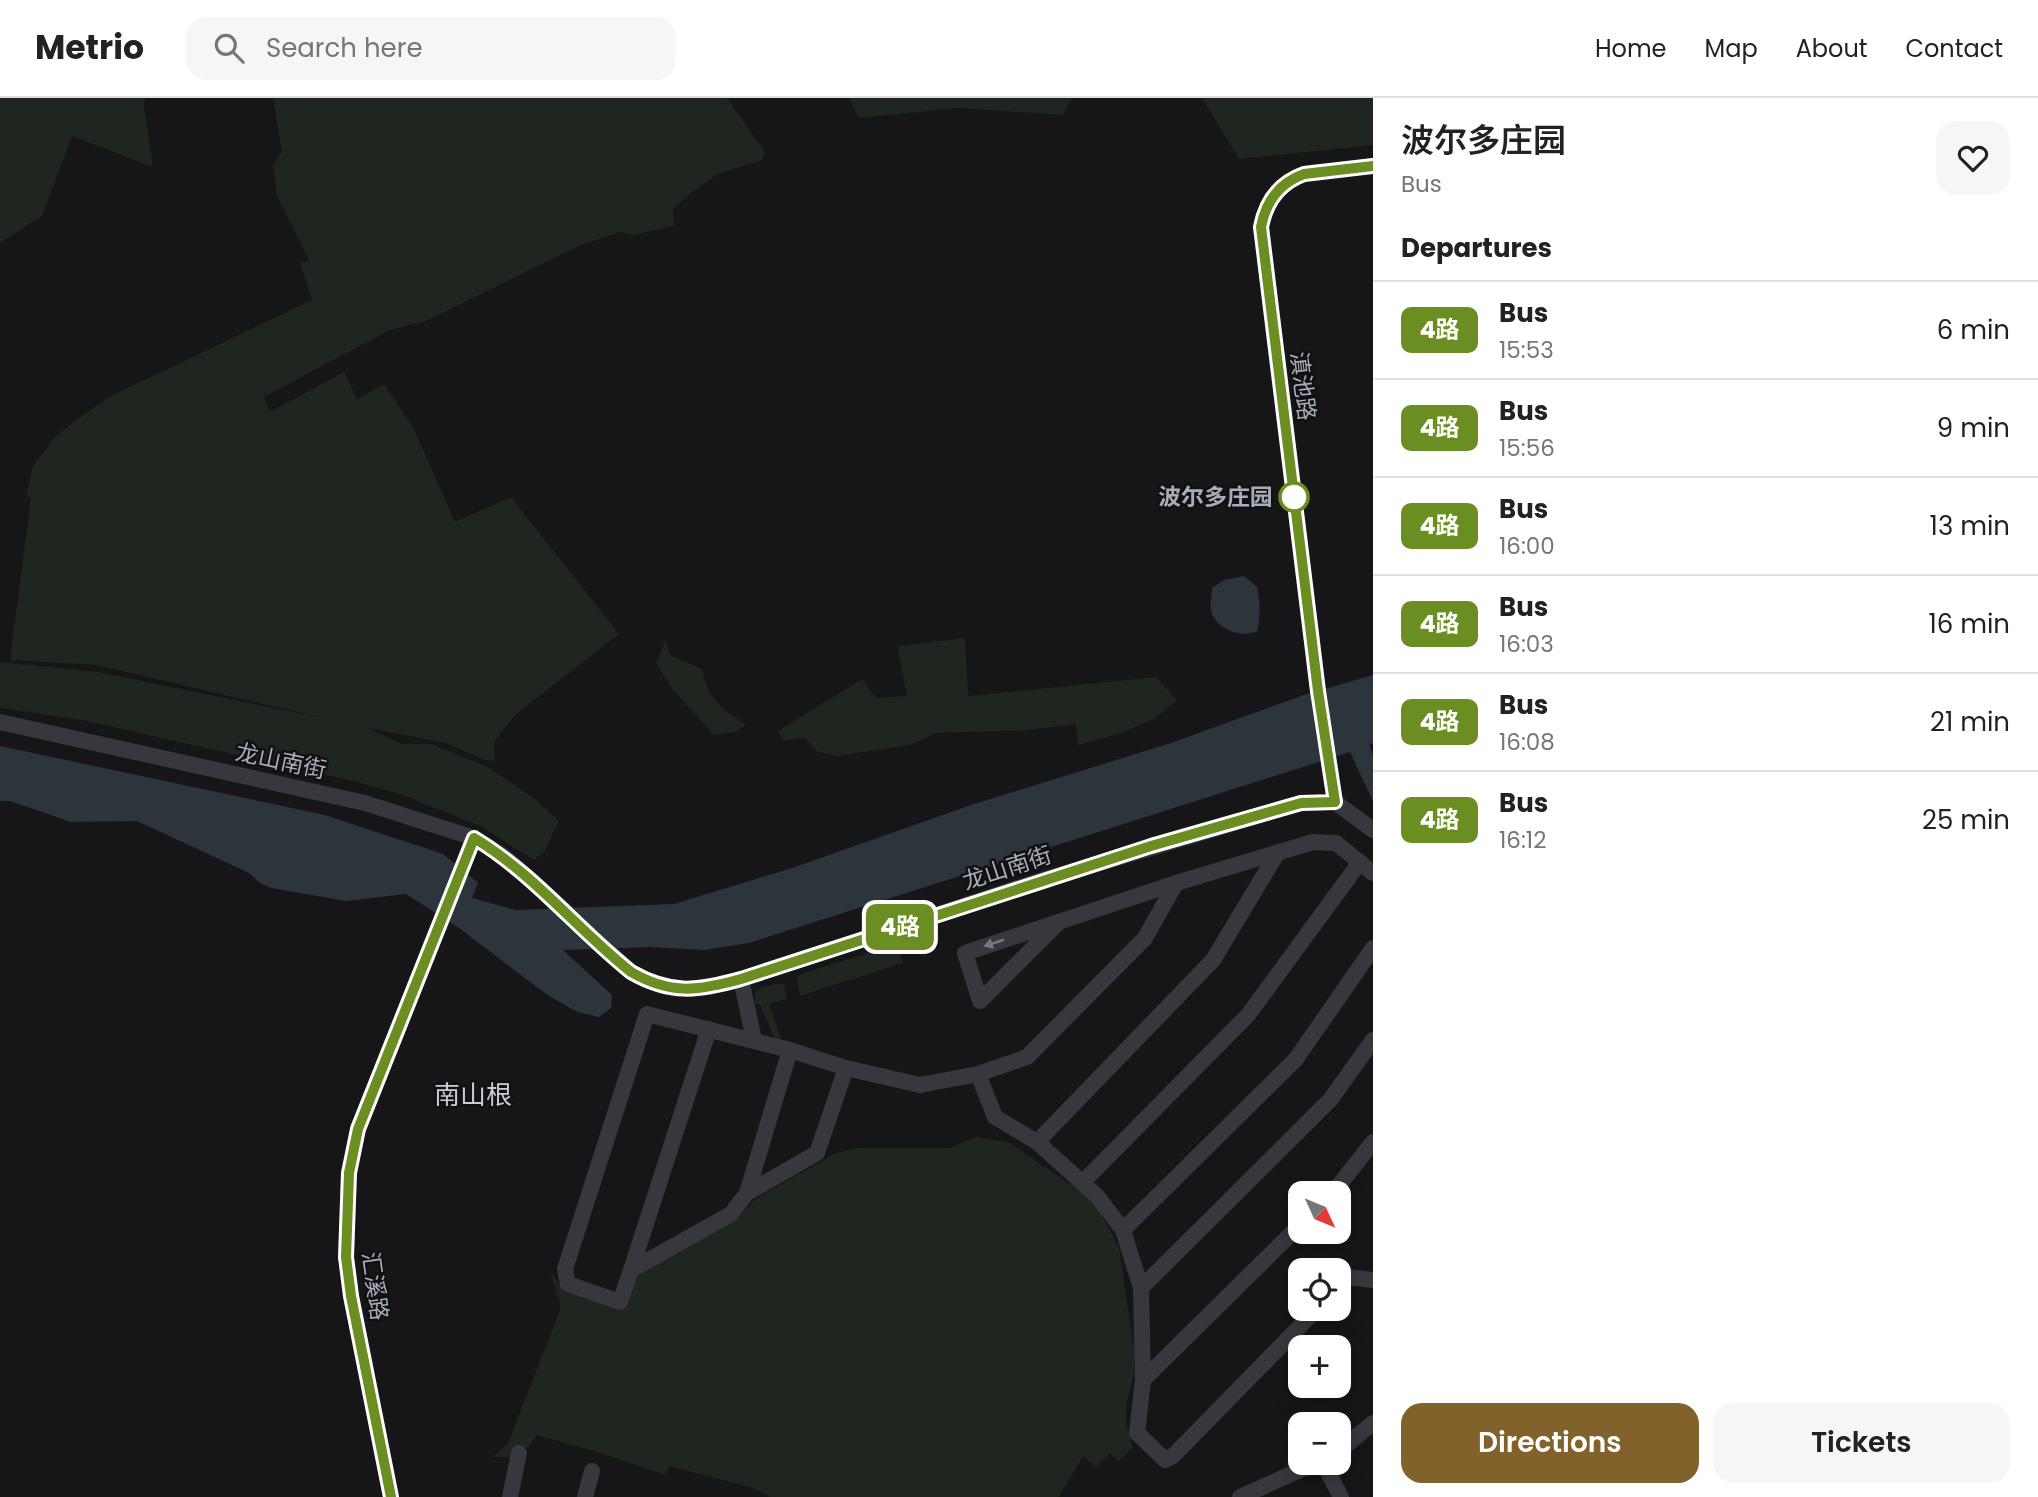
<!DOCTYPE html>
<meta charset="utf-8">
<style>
:root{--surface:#fff;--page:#f6f6f6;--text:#222;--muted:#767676;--line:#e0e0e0;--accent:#80622a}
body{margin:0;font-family:Poppins,"Noto Sans SC",sans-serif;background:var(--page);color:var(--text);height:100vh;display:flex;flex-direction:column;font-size:26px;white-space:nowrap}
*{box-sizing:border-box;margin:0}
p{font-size:23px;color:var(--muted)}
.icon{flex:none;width:38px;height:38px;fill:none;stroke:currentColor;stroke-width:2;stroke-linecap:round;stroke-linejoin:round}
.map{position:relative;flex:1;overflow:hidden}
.sheet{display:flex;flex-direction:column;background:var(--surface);width:665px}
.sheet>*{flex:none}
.badge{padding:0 14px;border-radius:10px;font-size:24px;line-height:46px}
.needle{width:46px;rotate:134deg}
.buttons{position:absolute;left:1288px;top:1083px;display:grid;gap:14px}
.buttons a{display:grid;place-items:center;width:63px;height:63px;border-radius:14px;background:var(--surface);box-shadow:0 4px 18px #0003;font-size:35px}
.map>.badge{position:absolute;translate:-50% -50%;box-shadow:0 0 0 4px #fff}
h2{padding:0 28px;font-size:26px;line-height:63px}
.round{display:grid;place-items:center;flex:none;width:74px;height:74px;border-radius:21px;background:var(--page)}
.summary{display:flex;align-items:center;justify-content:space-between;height:119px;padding:0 28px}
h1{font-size:33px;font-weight:600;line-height:52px}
.cta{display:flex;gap:14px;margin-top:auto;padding:14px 28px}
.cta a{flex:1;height:80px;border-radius:21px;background:var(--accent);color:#fff;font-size:28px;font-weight:600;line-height:80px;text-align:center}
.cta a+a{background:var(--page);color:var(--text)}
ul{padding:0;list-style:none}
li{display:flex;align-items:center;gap:21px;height:98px;padding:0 28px;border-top:2px solid var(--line)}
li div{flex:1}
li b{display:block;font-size:26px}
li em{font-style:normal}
li .badge{min-width:77px;font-weight:700;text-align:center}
header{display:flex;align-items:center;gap:42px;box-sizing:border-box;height:98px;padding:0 35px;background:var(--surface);border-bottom:2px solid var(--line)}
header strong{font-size:33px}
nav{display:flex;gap:38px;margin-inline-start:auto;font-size:24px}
.search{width:490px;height:63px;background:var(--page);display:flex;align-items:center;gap:18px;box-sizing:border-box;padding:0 24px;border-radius:21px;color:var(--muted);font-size:26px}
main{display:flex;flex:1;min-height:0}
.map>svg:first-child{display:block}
.green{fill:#1e261f}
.water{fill:#2c353c}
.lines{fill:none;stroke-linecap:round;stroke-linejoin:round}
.minor{stroke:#37383d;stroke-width:16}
.oneway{fill:#757881}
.line-casing{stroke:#fff;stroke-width:16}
.line{stroke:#6b8e23;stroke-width:10}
.stop-dot{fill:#fff;stroke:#6b8e23;stroke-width:3.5}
.labels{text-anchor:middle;stroke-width:5;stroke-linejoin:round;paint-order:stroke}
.street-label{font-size:23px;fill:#a8adb8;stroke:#111113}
.stop-label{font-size:23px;font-weight:bold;fill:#a8adb8;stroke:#111113;text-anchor:end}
.quarter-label{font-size:26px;fill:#c9ccd4;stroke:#111113}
</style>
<header>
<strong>Metrio</strong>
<div class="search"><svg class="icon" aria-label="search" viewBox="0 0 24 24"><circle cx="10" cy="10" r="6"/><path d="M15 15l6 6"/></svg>Search here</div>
<nav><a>Home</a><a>Map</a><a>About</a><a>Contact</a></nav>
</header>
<main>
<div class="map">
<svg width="1373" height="1399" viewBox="0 0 1373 1399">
<rect width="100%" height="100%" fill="#161618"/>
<!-- green -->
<g class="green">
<polygon points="0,0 145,0 144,9 153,69 72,38 42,118 0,145"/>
<polygon points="273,0 727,0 765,54 762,62 718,76 691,95 673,111 674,128 633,137 620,134 579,148 426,223 390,232 264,299 270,314 344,274 357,301 384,286 414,331 455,424 511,399 619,536 515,617 494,644 495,663 485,662 446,645 367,630 402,646 432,646 486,668 534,700 559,723 544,754 534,762 480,728 403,697 353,683 82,622 0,610 0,564 98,574 328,621 96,567 10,562 31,399 26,398 33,368 55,339 79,320 111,298 312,202 300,165 309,162 277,98 273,67 282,53"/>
<polygon points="849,0 1072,0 1063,17 958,10 859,20"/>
<polygon points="1202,0 1373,0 1373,47 1239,61"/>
<polygon points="965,540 968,598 1157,579 1177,603 1154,621 1121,635 1078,647 1076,626 1028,632 936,635 910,647 837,658 818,654 805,640 783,642 778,633 862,581 876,600 907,598 897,548"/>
<path d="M 666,542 L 670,557 L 702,571 C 708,602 722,610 746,627 L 736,634 L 714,637 L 673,592 L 656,565 Z"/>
<polygon points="897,846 903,865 800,898 797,880 803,875"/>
<polygon points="780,885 784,887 787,901 769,906 781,942 774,940 760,906 755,906 755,895 760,890"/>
<path d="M 975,1039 L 1008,1044 L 1094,1102 L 1119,1150 L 1134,1251 L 1134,1275 L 1126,1308 L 1126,1326 L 1133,1349 L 1119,1363 L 1110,1355 L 1096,1369 L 1083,1358 L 1059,1399 L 770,1399 L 753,1390 L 669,1368 L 665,1377 L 601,1355 L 537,1337 L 528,1350 L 518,1349 L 509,1359 L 492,1359 L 508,1345 L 561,1210 L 550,1172 C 563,1199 597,1202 624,1211 L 636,1177 L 735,1123 L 755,1101 L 836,1055 L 857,1050 L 950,1050 Z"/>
</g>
<!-- water -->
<g class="water">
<path d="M 1244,478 L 1257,489 C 1260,504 1261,518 1257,533 C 1241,541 1215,531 1211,512 C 1210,505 1212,496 1212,490 L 1224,482 Z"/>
<polygon points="1373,577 1373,645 1369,647 1373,658 1373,703 1350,654 749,845 705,852 650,849 563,852 612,897 611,910 599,919 577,914 546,896 459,830 406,796 346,803 271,790 259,784 249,775 137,723 71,724 10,703 0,703 0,648 325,717 443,756 478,785 472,800 515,812 674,806 792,770 971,707 1171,645 1304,597"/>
</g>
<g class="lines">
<!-- minor -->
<g class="minor">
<path d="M 0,624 L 365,705 L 474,740 L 502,757 L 528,779 L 631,874 C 671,897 698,893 741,881 L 1033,785 L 1301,705 L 1335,704 L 1373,732"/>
<path d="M 1335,704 L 1318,593 L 1261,129 C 1266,103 1279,85 1304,76 L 1373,68"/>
<polyline points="1059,824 980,903 965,855 1176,785 1313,744 1336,745 1373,775"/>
<polyline points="741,881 754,942"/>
<polyline points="790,952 747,1095 731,1116 631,1172 620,1204 568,1186 565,1171 647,916 790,952 846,970 920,987 978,976 995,1019 1037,1044 1097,1098 1123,1132 1141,1190 1143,1282 1137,1335 1165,1362 1173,1358 1317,1211"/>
<polyline points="978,976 1027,959 1145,840 1176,785"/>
<polyline points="1037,1044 1213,862 1278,754"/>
<polyline points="1083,1084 1248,917 1360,764"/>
<polyline points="747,1095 817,1055 846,970"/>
<polyline points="1332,1096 1373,1044"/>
<polyline points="1123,1132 1296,961 1373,850"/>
<polyline points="631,1172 709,931"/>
<polyline points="1339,1189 1348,1179 1373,1182"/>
<polyline points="1141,1190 1330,1002 1373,942"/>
<polyline points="1143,1282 1300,1127"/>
<polyline points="1339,1353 1373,1325"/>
<polyline points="1323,1365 1341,1399"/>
<polyline points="391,1399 351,1198 346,1159 349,1075 358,1031 474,740"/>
<polyline points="510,1399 519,1355"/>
<polyline points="585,1399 592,1373"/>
<polyline points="1240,1399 1316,1365"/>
</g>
</g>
<!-- one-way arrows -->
<defs><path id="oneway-solid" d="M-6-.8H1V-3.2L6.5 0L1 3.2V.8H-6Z" transform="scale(1.75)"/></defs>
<use class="oneway" href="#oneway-solid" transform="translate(994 845) rotate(162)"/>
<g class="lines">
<!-- line casing -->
<g class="line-casing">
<path id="line" d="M 391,1399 L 351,1198 L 346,1159 L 349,1075 L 358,1031 L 474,740 C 534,776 577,831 631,874 C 671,897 698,893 741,881 L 1151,748 L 1301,705 L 1335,704 L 1318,593 L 1261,129 C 1266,103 1279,85 1304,76 L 1373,68"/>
</g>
<!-- line -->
<use href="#line" class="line"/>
</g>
<!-- markers -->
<circle class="stop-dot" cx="1294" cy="399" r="14"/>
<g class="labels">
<!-- street labels -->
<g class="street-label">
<text transform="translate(1303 288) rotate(83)" y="8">滇池路</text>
<text transform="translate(281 663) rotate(12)" y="8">龙山南街</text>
<text transform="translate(1007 770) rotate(-18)" y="8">龙山南街</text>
<text transform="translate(375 1188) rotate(82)" y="8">汇溪路</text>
</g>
<!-- stop labels -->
<g class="stop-label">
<text x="1273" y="407">波尔多庄园</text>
</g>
<!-- quarter labels -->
<g class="quarter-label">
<text x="473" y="1006">南山根</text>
</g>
</g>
</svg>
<div class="buttons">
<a><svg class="needle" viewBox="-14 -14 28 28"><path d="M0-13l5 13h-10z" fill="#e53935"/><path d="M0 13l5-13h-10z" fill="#767676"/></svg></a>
<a><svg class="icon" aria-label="locate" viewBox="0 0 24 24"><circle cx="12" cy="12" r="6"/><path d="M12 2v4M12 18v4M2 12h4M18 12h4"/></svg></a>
<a>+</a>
<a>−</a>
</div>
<b class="badge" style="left:900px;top:829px;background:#6b8e23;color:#fff">4路</b>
</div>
<section class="sheet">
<div class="summary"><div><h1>波尔多庄园</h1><p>Bus</p></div><a class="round"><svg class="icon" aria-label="heart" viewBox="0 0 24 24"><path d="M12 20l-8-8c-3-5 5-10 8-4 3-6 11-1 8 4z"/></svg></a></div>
<h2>Departures</h2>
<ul>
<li><span class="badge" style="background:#6b8e23;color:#fff">4路</span><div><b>Bus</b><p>15:53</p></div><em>6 min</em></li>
<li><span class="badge" style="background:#6b8e23;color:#fff">4路</span><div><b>Bus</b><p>15:56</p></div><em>9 min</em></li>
<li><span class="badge" style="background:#6b8e23;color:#fff">4路</span><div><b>Bus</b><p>16:00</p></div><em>13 min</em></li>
<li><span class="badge" style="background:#6b8e23;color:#fff">4路</span><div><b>Bus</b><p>16:03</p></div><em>16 min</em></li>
<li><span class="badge" style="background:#6b8e23;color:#fff">4路</span><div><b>Bus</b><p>16:08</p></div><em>21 min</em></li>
<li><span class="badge" style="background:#6b8e23;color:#fff">4路</span><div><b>Bus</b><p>16:12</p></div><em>25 min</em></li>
</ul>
<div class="cta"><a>Directions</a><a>Tickets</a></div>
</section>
</main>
